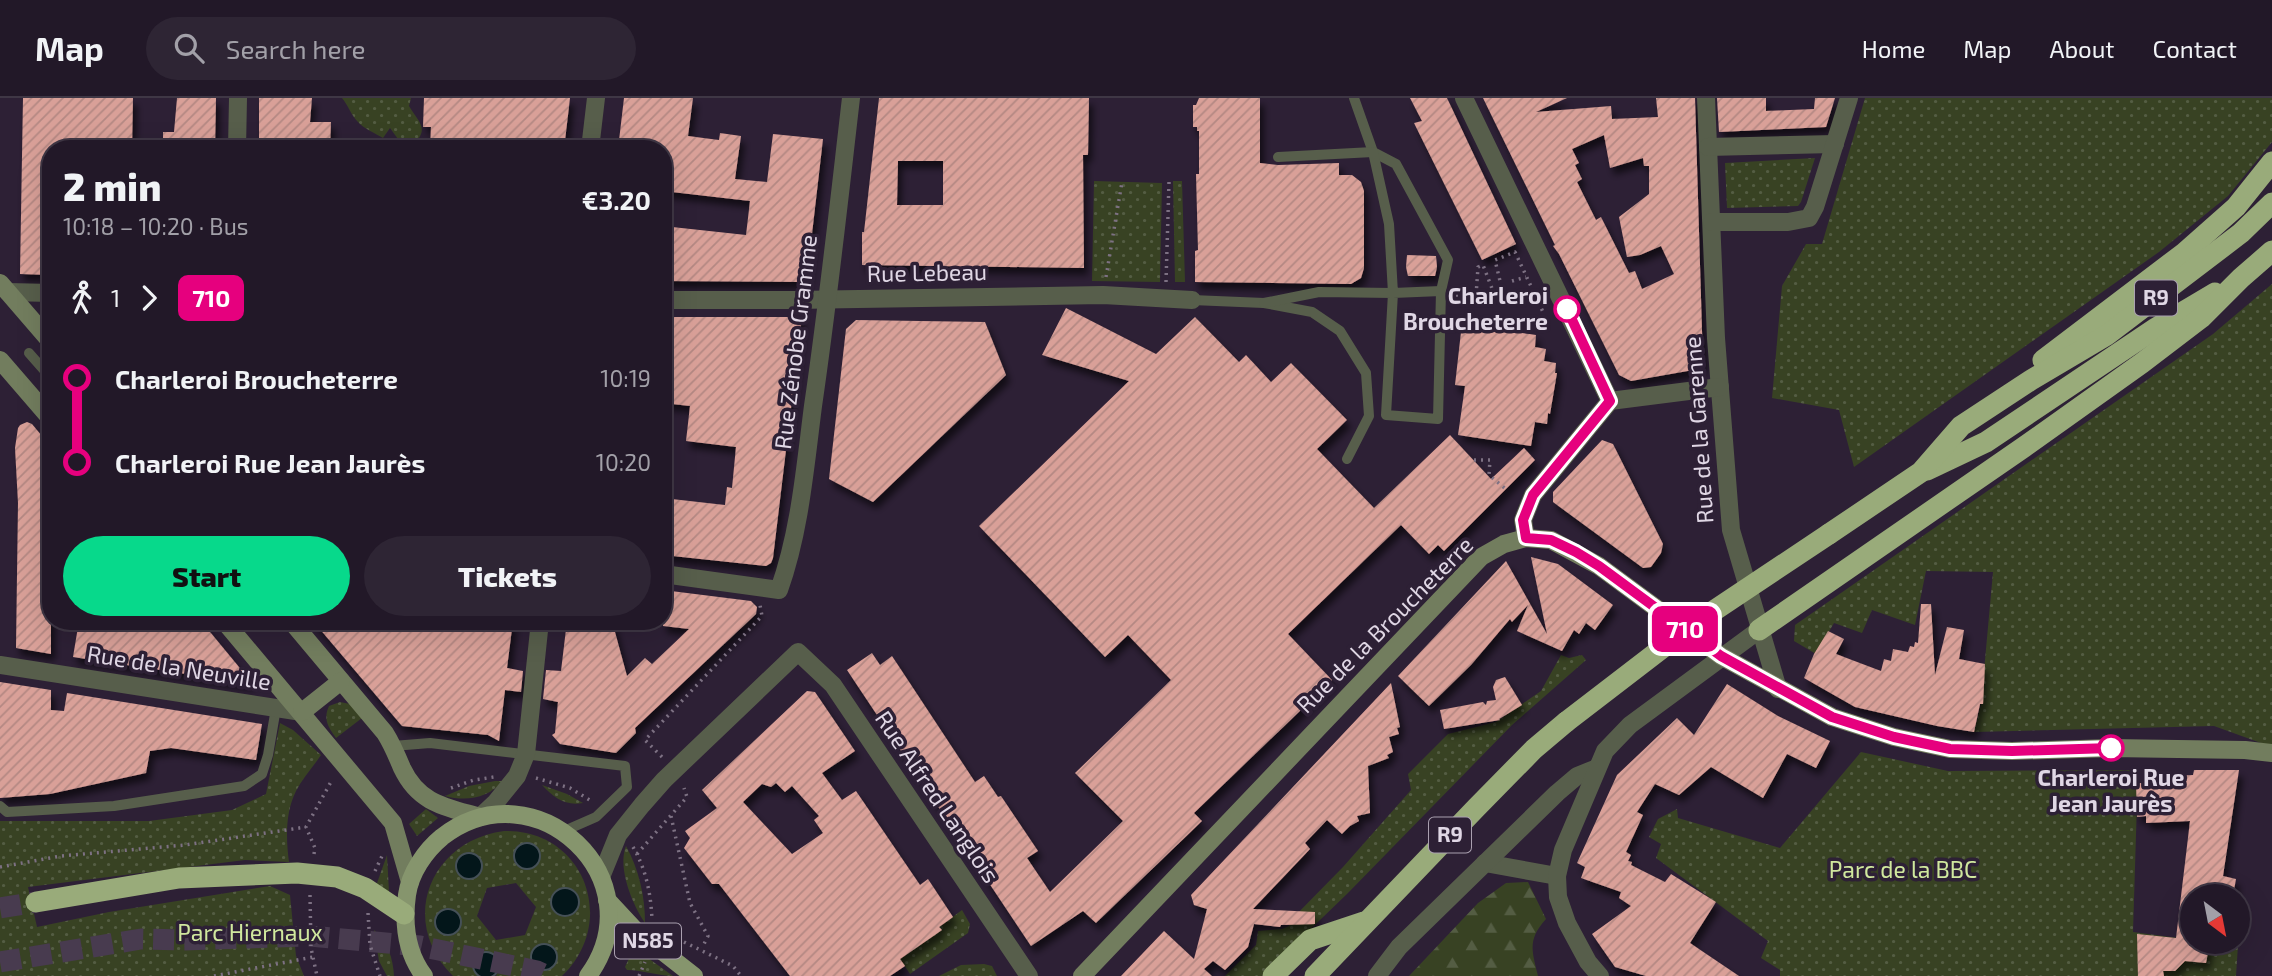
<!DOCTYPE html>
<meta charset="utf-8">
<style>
:root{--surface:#221828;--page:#2e2534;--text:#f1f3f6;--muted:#a2a0a8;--line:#3f3745;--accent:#07d98b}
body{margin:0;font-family:"Exo 2",sans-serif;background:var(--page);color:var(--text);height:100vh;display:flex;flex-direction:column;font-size:26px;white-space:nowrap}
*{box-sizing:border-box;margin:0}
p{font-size:23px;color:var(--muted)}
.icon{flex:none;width:38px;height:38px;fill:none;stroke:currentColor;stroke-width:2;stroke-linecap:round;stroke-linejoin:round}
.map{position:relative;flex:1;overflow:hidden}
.side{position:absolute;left:42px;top:42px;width:630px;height:490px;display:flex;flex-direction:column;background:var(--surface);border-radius:28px;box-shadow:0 7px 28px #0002,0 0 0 2px var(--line)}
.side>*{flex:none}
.badge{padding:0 14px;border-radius:10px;font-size:24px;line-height:46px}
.needle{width:46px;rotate:148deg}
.controls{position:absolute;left:2180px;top:786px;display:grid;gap:14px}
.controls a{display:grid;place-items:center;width:70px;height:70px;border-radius:50%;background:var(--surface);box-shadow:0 7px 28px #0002,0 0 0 2px var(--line);font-size:35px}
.map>.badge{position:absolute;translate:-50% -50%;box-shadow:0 0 0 4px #fff}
.legs{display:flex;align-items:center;gap:10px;height:77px;padding:0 21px;font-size:23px}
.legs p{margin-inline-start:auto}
.summary{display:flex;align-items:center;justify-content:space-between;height:119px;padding:0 21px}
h1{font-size:38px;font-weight:800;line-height:52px}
.primary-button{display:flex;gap:14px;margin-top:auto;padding:14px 21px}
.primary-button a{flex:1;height:80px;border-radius:42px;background:var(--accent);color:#111;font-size:28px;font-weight:800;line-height:80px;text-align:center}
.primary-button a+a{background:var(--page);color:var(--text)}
ul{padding:0 21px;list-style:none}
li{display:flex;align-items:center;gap:24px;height:84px;font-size:26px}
li i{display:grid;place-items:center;width:10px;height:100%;margin:0 9px;background:currentColor}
li i::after{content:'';width:18px;height:18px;margin:-9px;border:5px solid;border-radius:50%;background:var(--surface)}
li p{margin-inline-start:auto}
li:first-child i{background:linear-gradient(#0000 50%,currentColor 0)}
li:last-child i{background:linear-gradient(currentColor 50%,#0000 0)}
header{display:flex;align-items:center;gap:42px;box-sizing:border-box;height:98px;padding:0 35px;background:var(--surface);border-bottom:2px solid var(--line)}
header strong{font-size:33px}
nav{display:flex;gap:38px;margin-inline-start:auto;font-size:24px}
.search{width:490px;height:63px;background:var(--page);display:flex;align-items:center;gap:18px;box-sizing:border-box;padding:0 24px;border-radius:38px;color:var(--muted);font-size:26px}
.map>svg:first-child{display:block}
.green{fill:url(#green-dots);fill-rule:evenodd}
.forest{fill:url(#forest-firs)}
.water{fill:#03161a;stroke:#455057;stroke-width:2}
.building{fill:url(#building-hatch);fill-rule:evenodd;filter:url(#shadow)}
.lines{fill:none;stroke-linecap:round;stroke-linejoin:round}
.highway-tunnel{stroke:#483b4f;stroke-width:21;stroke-dasharray:21 10;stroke-linecap:butt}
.path{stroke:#7d7183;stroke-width:3.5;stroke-dasharray:2 5;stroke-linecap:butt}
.lane{stroke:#575e4b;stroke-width:10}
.street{stroke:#575e4b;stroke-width:18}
.secondary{stroke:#727d5e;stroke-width:18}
.primary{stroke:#86956d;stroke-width:18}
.highway{stroke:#99ab7a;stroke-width:21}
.highway-bridge{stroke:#99ab7a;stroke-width:21}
.line-1-casing{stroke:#fff;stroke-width:16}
.line-1{stroke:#e6007e;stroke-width:10}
.stop-1-dot{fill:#fff;stroke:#e6007e;stroke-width:3.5}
.labels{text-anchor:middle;stroke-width:7;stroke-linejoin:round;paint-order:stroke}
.shield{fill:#2d2035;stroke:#aaa0b0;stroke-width:2}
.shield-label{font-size:21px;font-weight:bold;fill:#e0d7e5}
.street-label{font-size:23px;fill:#e0d7e5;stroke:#2d2035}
.stop-label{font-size:23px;font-weight:bold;fill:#e0d7e5;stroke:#2d2035;text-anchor:end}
.park-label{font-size:23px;fill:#d0e89e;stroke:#2d2035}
</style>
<header>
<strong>Map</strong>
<div class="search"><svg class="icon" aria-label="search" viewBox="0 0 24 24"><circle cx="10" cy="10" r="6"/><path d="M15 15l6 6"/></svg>Search here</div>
<nav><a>Home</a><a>Map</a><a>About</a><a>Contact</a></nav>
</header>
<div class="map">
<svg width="2272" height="878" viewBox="0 0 2272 878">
<defs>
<pattern id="green-dots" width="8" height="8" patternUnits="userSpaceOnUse" patternTransform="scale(1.75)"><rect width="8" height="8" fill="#384223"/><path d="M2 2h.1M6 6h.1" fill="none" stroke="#545d43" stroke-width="1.8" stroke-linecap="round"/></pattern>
<pattern id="forest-firs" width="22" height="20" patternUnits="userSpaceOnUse" patternTransform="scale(1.75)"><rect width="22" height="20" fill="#384223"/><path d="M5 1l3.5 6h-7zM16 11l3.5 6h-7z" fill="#545d43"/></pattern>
<pattern id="building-hatch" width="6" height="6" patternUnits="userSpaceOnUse" patternTransform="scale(1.75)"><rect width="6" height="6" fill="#d9a098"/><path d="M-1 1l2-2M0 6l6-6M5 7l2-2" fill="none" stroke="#b48883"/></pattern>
<filter id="shadow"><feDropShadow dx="4" dy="7" stdDeviation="3.5" flood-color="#0009"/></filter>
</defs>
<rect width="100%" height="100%" fill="#2d2035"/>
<!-- green -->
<g class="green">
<path d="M 342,0 L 411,0 L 409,8 C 420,26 430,31 412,48 L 403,48 L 390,30 L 383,40 C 375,35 364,31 358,24 C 351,17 348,7 342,0 Z"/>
<polygon points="1865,0 2272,0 2272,44 2228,98 2159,154 1854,369 1839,312 1772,300 1782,188 1806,146 1822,146"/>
<polygon points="1815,60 1801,104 1798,108 1727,110 1725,65"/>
<polygon points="1094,83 1162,85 1160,184 1092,183"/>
<polygon points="1173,83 1182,83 1185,184 1175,184"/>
<polygon points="2272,186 2272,649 2214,628 1974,634 1981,606 1993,474 1926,473 1915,527 1872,512 1862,535 1834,525 1816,556 1794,543 1795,527 2213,236"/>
<polygon points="1561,557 1569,560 1582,557 1586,562 1512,627 1348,795 1262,878 1225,878 1256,847 1258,833 1282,831 1289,828 1292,821 1343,769 1411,692 1408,676 1448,636 1496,624 1541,593"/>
<path d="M 340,604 L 350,606 L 362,620 L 336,640 C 328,629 323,621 329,608 Z"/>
<path d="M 280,625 L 293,632 L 321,657 C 313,669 302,681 296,693 C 285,715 286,741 289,764 L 245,762 L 28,789 L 37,829 L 109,814 L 270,788 L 290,797 L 296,858 L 304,878 L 0,878 L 0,723 L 149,723 L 232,712 L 266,696 Z"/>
<polygon points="1861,654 1948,673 2138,672 2133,834 2193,842 2193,844 2238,847 2236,878 1780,878 1780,872 1761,860 1768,843 1656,760 1661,746 1649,739 1658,721 1677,711 1678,720 1780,750"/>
<path d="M 495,683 L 503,683 C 488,700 467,704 445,698 L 469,688 Z"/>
<path d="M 542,687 L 567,696 L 583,705 C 565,708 554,700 542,687 Z"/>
<polygon points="426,711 438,720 417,738 409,726"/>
<path d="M 504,733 C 584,731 619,823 562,878 L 496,878 L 499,872 L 486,855 L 481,856 L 477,878 L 453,878 C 398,824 429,743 504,733 ZM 521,746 L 539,753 L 539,762 L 532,770 L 523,771 L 514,764 L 514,753 ZM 469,755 L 477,757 L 459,776 L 456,767 L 458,761 ZM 516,785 L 536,809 L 525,837 L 496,842 L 477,818 L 487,790 ZM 448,810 L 460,828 L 456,834 L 439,813 Z"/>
<path d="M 626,748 C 639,772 645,798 645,825 C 633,808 617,770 626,748 Z"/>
<polygon points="387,757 389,794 376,788"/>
<polygon points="962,812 970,826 968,835 910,876 900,861 941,832 939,829"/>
<path d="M 374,832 C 388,843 393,861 394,878 L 387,878 L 379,863 Z"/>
<path d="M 634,850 L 673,878 C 658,878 643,872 627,872 L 625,869 Z"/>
<polygon points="984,866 992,868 997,878 939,878 961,867"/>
</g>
<!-- forest -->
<path class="forest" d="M 1528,784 L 1546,821 C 1527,842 1532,853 1538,878 L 1409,878 L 1478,805 L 1506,785 Z"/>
<!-- water -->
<g class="water">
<circle cx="527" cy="758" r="13"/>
<circle cx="469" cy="768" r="13"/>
<circle cx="565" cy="804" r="14"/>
<circle cx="448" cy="824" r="13"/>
<circle cx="544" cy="859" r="13"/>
<circle cx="486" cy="867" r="13"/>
</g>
<!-- building -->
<g class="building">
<polygon points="23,0 133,0 132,51 51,51 51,177 20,176"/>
<polygon points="177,0 216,0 215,51 163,51 163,34 174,34"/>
<polygon points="259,0 312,0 310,24 331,24 330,51 259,51"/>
<polygon points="424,0 570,0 564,51 430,51 431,29 423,29"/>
<polygon points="624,0 693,0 688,38 719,42 720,35 741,38 735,81 767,84 773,36 823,41 807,179 802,184 663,183 663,128 746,137 750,103 663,93 663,51 618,51"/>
<path d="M 879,0 L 1089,0 L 1088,57 L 1083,57 L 1084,170 L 862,167 L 862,134 L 864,134 ZM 898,63 L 943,63 L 943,107 L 897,107 Z"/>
<polygon points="1199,0 1260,0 1260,65 1278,67 1339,65 1339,77 1352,77 1361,84 1364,93 1364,170 1361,180 1351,186 1195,184 1195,153 1198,152 1196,76 1199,76 1199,33 1197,33 1197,29 1193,29 1193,7 1196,7"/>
<polygon points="1410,0 1447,0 1516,146 1482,162 1414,25 1422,23"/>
<path d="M 1483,0 L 1567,0 L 1536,14 L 1611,8 L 1612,21 L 1658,19 L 1656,0 L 1695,0 L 1703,266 L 1699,271 L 1631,283 L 1619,277 L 1559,156 L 1553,148 L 1555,147 ZM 1604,37 L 1610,70 L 1643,60 L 1644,68 L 1649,68 L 1649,96 L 1619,119 L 1627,159 L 1640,157 L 1661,148 L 1674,176 L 1642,191 L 1635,173 L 1629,175 L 1601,119 L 1596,122 L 1577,84 L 1582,81 L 1575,67 L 1579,65 L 1572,51 Z"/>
<polygon points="1717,0 1766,0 1766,13 1814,11 1815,0 1835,0 1826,29 1719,34"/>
<polygon points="1407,157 1436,158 1437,169 1435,178 1408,178 1406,169"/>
<polygon points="1066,210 1156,256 1195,219 1239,264 1246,257 1271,284 1291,265 1347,322 1317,351 1374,410 1450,337 1491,381 1524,350 1535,362 1444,453 1438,447 1429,456 1401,427 1288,536 1332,582 1194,715 1202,723 1096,825 1083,813 1031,848 847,572 872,555 880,567 892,558 975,684 984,678 998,699 1001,698 1038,753 1027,760 1050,794 1123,723 1075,675 1171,582 1128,537 1105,559 979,428 1129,283 1042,257"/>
<polygon points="663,219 802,219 773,460 771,465 766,468 663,457 663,400 725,407 727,389 732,390 736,349 686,343 690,308 663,305"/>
<polygon points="856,222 985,224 1006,277 873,404 829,381 846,231"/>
<polygon points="1475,228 1536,237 1535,249 1546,251 1544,263 1556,265 1555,275 1557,275 1550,316 1548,315 1547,326 1535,324 1531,348 1458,337 1465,288 1455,287 1461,234 1474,235"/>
<polygon points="27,324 32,326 51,349 51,556 16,550 18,405 15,350 18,330 20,327"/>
<polygon points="1602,342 1613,346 1663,446 1661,455 1651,469 1643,470 1553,404 1553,394"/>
<polygon points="1531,459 1558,466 1613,507 1595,532 1586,525 1579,536 1574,532 1562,553 1517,533 1528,507 1512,524 1510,521 1471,567 1429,608 1398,578 1506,463 1547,536"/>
<polygon points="663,492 751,503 757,509 756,516 635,630 636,635 616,655 560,646 552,637 555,635 558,604 543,601 546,572 561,573 567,523 612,523 627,578 645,560 652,566 689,531 663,528"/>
<polygon points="1921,506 1931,506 1935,577 1947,529 1964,532 1959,561 1985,566 1983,606 1980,606 1974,634 1937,628 1855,609 1804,580 1814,556 1828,533 1844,541 1836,556 1881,573 1884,561 1891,563 1893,551 1908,554 1910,548 1914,549 1915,544 1918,545"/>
<polygon points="79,523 201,523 253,586 73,559"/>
<polygon points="313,523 513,523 507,570 523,573 521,594 505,592 499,643 488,637 402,628"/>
<polygon points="1505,579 1522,607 1499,621 1500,622 1444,631 1440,612 1483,604 1486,607 1487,603 1496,602 1493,589 1496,582"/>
<polygon points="0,584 51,592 51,612 64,613 67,595 262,626 256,662 171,650 150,653 146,675 50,696 0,700"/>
<polygon points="1391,585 1400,629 1397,630 1399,636 1389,639 1393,654 1387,657 1389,660 1368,668 1370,715 1357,718 1359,723 1350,728 1342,736 1327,722 1305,745 1310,751 1253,811 1315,814 1315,826 1281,827 1280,829 1254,826 1248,849 1225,872 1213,863 1204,871 1212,878 1121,878 1164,833 1194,861 1207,811 1194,807 1191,797"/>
<polygon points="1727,586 1778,618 1830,643 1816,670 1787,656 1763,700 1711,669 1679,697 1655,686 1637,714 1643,717 1626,754 1631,757 1628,763 1632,764 1631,767 1665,784 1671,776 1716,804 1690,845 1739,878 1646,878 1615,869 1592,836 1631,808 1619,800 1621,794 1581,780 1585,769 1577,765 1617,677 1677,620 1694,637"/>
<path d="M 807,593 L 815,594 L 855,653 L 822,675 L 842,702 L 856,693 L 920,787 L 928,781 L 953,819 L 939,829 L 942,832 L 900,861 L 905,868 L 890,878 L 790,878 L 719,786 L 712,786 L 684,750 L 690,740 L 685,733 L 717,710 L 702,692 ZM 776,685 L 785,694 L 792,688 L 819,718 L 814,722 L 823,735 L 792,756 L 743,704 L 762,686 L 771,689 Z"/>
<polygon points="2194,672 2239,672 2223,778 2236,781 2233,798 2193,798 2193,844 2210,844 2206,865 2185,863 2175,873 2163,873 2164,878 2138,878 2137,836 2176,840 2190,723 2146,725 2146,718 2137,719 2136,685 2145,685 2144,679 2193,677"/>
</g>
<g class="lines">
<!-- highway-tunnel -->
<g class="highway-tunnel">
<polyline points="0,810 36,804"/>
<polyline points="0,864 141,841 181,842 310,838 420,848 537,873 548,878"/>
</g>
<!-- path -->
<g class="path">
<polyline points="1106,179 1122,84"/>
<polyline points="1512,183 1526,179"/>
<polyline points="1166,184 1169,84"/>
<polyline points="1456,197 1476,198 1478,169 1483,167 1498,206 1505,204 1495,162 1515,154 1543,214 1545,213"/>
<polyline points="1474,362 1490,362 1489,377 1507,392"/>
<polyline points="662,659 645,642 762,518 760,507"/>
<polyline points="536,680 570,690 593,704"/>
<polyline points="451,690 474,682 494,679"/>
<polyline points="671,718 690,805 708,838 702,850"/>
<path d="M 633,749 C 646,771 651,796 652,822"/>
<polyline points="314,756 315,750 306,729 332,682"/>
<polyline points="637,756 687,699 684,690"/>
<polyline points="0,769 61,758 185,747 306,729"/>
<polyline points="375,773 382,758"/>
<polyline points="310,797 311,850 317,878"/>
<polyline points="368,815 370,847 380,878"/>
<polyline points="684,844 733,868 741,878"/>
<polyline points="214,878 313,859"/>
<polyline points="639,878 645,864"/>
</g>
<!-- lane -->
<g class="lane">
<polyline points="1354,0 1373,54 1396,66 1448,162 1441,193"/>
<polyline points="1192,202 1264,205 1312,214 1340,233 1366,275 1369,318 1347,361"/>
<polyline points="1264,205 1319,194 1393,195 1386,317 1438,321 1441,193 1393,195 1389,126 1373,54 1278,59"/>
<polyline points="29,255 51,280"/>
<polyline points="393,648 430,645 625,668 627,689 596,719 564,733"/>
<polyline points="0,708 7,714 114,708 244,688 262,676 268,657 276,610"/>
</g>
<!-- street -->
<g class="street">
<polyline points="1464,0 1610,303"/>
<polyline points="1706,0 1716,240 1731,432 1778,591"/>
<polyline points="1708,49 1835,46"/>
<polyline points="237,51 238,0"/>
<polyline points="590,51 596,0"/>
<polyline points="1712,124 1788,124 1809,120 1815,109 1849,0"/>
<polyline points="8,194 51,195"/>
<polyline points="663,202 795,202 1103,197 1192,202"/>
<polyline points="1610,303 1720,289"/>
<polyline points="1526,440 1523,422 1533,397 1610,303"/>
<path d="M 663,476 L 779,492 C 800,433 805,370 813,308 C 828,206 839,103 851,0"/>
<polyline points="0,567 302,614"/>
<polyline points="480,719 496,704 517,678 526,656 540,523"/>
<polyline points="1485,765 1557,778"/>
<polyline points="601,779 618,737 642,707 664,682 798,554 833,587 1029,878"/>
<polyline points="1377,878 1399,849 1557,695 1577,678 1597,670"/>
<polyline points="1600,878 1588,864 1567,825 1558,799 1557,778 1563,752 1605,653 1630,627 1759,532"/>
</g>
<!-- secondary -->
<g class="secondary">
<polyline points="0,185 51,244"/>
<polyline points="0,262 51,321"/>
<polyline points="224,523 393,725 410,784"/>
<path d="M 291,523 L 385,635 C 392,646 397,658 402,670 C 419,706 446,709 480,719"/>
<polyline points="302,614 341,583"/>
<polyline points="1082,878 1481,459 1504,446 1526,440 1551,442 1599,468 1721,558 1832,619 1894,639 1950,651 2012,653 2111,650 2245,652 2272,655"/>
</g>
<!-- primary -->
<g class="primary">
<polyline points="607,802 634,831 694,878"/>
<path d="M 424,878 C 406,854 403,826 407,797 C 410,775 425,753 442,739 C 536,666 658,782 588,878"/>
</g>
<!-- highway -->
<g class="highway">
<polyline points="2043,262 2184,155 2236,109 2272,64"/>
<polyline points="1927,372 1986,344 2156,230 2215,195"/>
<polyline points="1829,436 1921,374 1961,328 2031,282 2107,237 2241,135 2272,105"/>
<polyline points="1759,532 2024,349 2142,265 2201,220 2241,180 2272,153"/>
<polyline points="36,804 179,780 297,775 337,779 365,790 404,816"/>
<polyline points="1273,878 1310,842 1364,824"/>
<polyline points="1315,878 1476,710 1534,651 1566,624"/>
</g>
<!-- highway-bridge -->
<polyline class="highway-bridge" points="1566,624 1691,528 1829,436"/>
</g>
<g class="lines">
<!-- line-1 casing -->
<g class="line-1-casing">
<polyline id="line-1" points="1567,211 1610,303 1533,397 1523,422 1526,440 1551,442 1576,454 1599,468 1721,558 1832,619 1894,639 1950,651 2012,653 2111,650"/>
</g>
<!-- line-1 -->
<use href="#line-1" class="line-1"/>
</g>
<!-- markers -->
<g class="stop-1-dot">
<circle cx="1567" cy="211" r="12"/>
<circle cx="2111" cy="650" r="12"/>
</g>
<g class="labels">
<!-- shield labels -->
<g class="shield">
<rect x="2135" y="182.5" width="42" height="35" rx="5"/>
<rect x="1429" y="719.5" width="42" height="35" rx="5"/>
<rect x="615" y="825.5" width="66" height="35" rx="5"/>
</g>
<g class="shield-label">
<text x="2156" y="207">R9</text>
<text x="1450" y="744">R9</text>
<text x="648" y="850">N585</text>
</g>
<!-- street labels -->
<g class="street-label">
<text transform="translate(927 175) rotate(-1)" y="8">Rue Lebeau</text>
<text transform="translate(796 244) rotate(-83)" y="8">Rue Zénobe Gramme</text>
<text transform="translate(1699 332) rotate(-94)" y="8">Rue de la Garenne</text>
<text transform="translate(1385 527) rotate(-45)" y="8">Rue de la Broucheterre</text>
<text transform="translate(179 570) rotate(9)" y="8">Rue de la Neuville</text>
<text transform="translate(937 699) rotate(56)" y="8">Rue Alfred Langlois</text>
</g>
<!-- stop labels -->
<g class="stop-label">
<text x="1548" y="206">Charleroi<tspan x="1548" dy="26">Broucheterre</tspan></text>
<text x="2111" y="688" text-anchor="middle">Charleroi Rue<tspan x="2111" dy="26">Jean Jaurès</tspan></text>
</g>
<!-- park labels -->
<g class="park-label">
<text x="1903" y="780">Parc de la BBC</text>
<text x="250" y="843">Parc Hiernaux</text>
</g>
</g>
</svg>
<div class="controls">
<a><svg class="needle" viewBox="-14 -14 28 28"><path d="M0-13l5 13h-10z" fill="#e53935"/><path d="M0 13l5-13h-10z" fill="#a2a0a8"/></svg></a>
</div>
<b class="badge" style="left:1685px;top:531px;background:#e6007e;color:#fff">710</b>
<section class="side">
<div class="summary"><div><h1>2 min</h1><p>10:18 – 10:20 · Bus</p></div><b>€3.20</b></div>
<div class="legs"><svg class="icon" aria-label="walk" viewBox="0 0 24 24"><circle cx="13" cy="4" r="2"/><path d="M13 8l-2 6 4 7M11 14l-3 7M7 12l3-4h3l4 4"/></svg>1<svg class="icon" aria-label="forward" viewBox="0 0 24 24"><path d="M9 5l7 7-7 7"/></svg><b class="badge" style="background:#e6007e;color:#fff">710</b></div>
<ul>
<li><i style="color:#e6007e"></i><b>Charleroi Broucheterre</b><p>10:19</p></li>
<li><i style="color:#e6007e"></i><b>Charleroi Rue Jean Jaurès</b><p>10:20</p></li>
</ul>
<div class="primary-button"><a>Start</a><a>Tickets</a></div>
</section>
</div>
